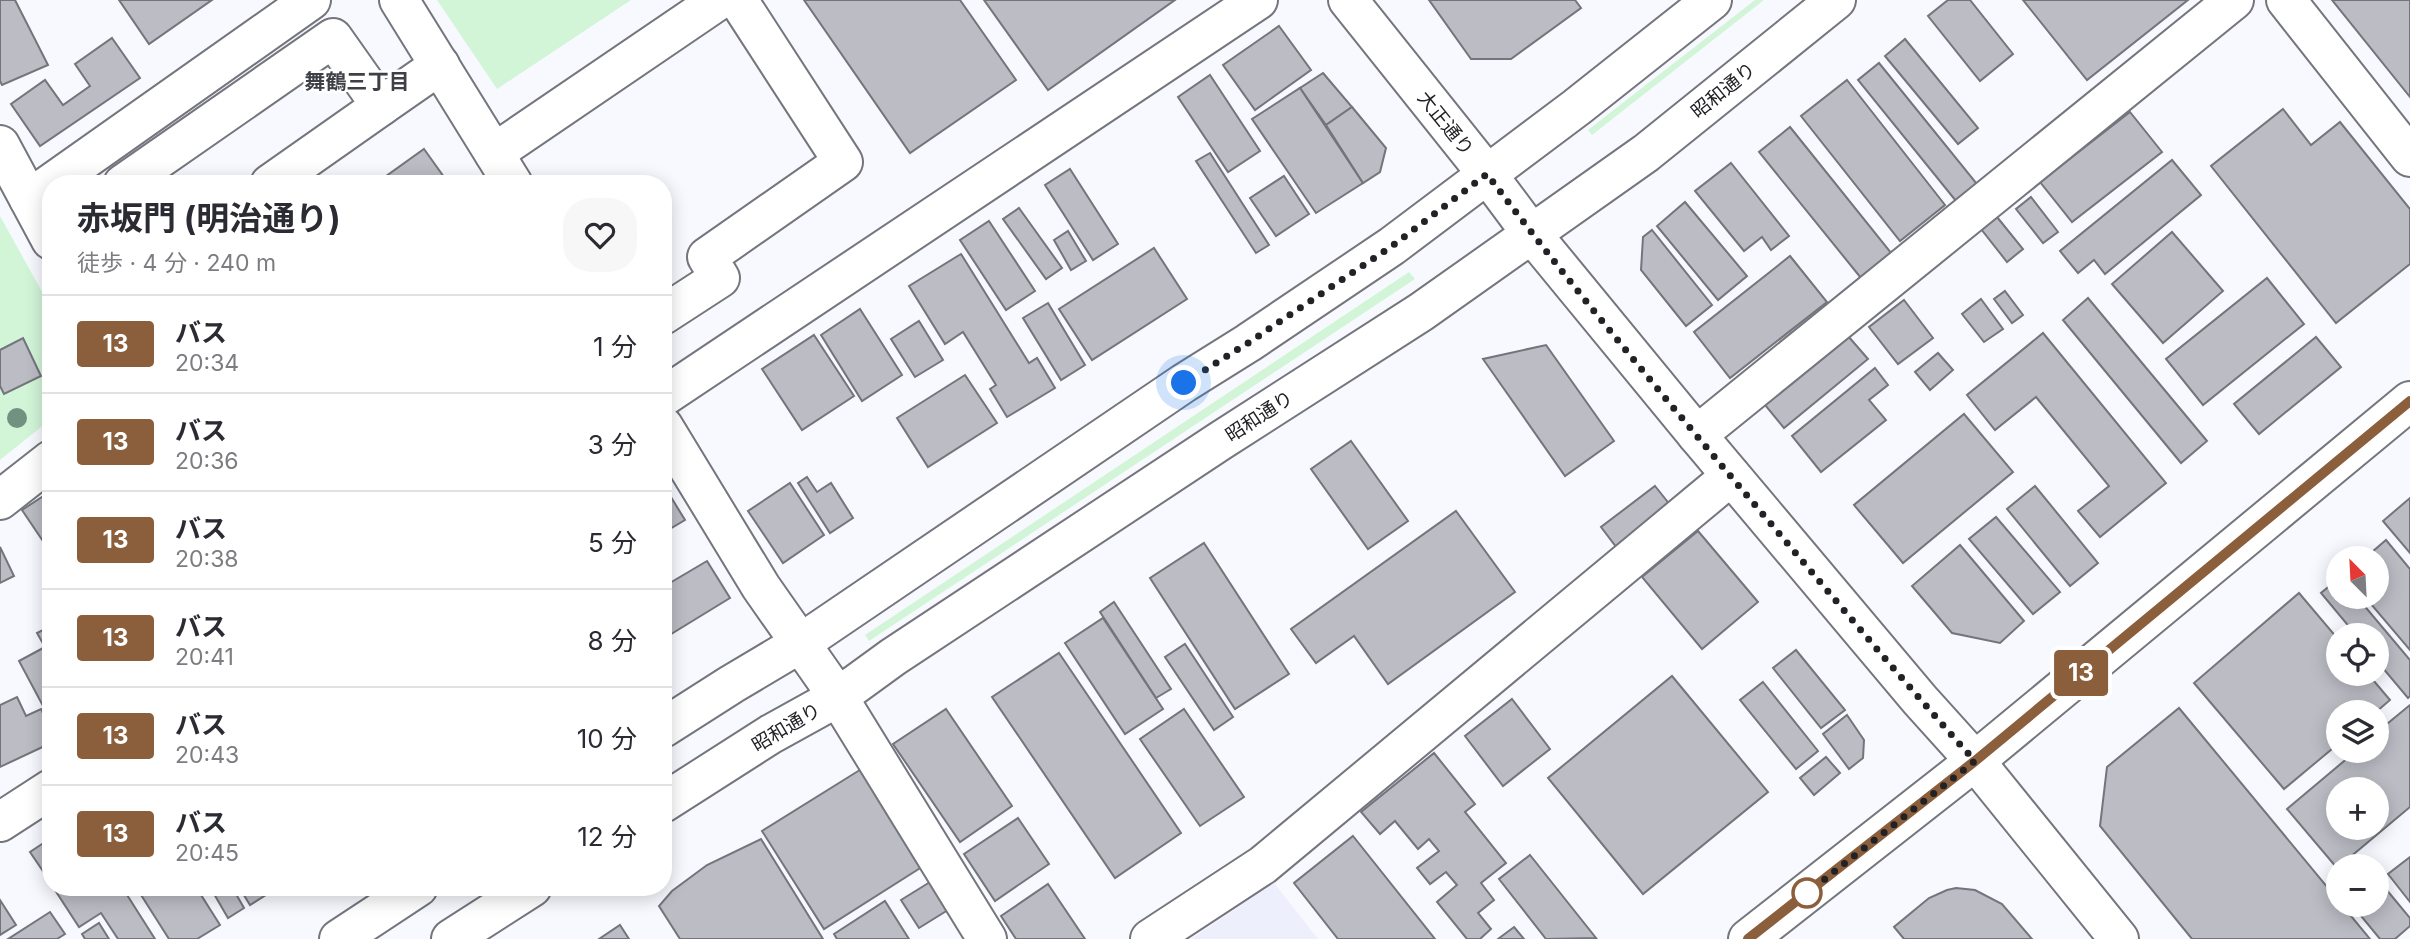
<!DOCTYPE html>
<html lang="ja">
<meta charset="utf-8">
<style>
:root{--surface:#fff;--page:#f7f7f7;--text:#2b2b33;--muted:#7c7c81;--line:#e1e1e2}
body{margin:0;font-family:Inter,"Noto Sans JP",sans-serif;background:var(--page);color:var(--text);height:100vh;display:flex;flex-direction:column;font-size:26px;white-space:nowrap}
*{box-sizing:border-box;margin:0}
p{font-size:23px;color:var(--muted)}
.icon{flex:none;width:38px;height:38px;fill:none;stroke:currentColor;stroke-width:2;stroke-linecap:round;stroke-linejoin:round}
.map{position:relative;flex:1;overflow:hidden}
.details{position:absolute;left:42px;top:175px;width:630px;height:721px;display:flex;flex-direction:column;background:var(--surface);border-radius:28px;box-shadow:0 4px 18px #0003}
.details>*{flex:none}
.badge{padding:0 14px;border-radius:5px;font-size:24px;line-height:46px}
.needle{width:46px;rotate:336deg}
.buttons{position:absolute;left:2326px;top:546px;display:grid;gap:14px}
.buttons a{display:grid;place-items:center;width:63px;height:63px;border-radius:50%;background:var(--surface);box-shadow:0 4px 18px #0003;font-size:35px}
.you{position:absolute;width:35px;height:35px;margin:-18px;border:5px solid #fff;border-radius:50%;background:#1a73e8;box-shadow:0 0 0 10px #1a73e833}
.map>.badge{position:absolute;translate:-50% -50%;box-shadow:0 0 0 4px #fff}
.round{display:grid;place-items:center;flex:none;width:74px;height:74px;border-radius:28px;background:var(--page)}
.summary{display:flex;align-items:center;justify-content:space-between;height:119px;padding:0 35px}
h1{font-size:33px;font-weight:700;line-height:52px}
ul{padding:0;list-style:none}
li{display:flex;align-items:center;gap:21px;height:98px;padding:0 35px;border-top:2px solid var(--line)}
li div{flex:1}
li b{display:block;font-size:26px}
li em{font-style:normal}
li .badge{min-width:77px;font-weight:700;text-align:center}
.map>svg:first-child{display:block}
.built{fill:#eeeffc}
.green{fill:#d2f5d8}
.building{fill:#bbbcc4;stroke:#73747c;stroke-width:2;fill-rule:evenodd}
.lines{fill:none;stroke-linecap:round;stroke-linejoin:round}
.minor-casing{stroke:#74757d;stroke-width:42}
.minor{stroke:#fff;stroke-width:38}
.tree{fill:#719280}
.line-casing{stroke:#fff;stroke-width:16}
.line{stroke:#8b5e3c;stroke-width:10}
.walk{stroke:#212225;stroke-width:7;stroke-dasharray:0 12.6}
.stop-dot{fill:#fff;stroke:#8b5e3c;stroke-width:3.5}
.labels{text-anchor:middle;stroke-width:5;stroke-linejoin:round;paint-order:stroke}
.street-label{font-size:19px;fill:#212225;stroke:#fff}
.neighbourhood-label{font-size:21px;font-weight:bold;fill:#3f4047;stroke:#fff}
</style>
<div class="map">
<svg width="2410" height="939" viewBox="0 0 2410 939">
<rect width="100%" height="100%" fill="#f8f9fe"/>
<!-- built -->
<polygon class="built" points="1274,883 1318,939 1191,939"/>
<!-- green -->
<g class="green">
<polygon points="437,0 631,0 497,89"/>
<polygon points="1755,0 1764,0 1592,135 1588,130"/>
<polygon points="0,216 51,308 51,419 0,460"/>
<polygon points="1409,272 1415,279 869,641 865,635"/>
</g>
<!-- building -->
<g class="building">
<polygon points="0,0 15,0 48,65 2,85 0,81"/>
<polygon points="119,0 212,0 149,44"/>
<polygon points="804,0 960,0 1016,80 910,153"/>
<polygon points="984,0 1175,0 1048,90"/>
<polygon points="1429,0 1575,0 1581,8 1511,59 1471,59"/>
<polygon points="1948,0 1970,0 2013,54 1980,81 1928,16"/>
<polygon points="2023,0 2188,0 2087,80"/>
<polygon points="2332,0 2410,0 2410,97"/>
<polygon points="1279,26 1311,70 1255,110 1223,65"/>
<polygon points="112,38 140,78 40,146 11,104 45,80 63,105 90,86 75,64"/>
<polygon points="1905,39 1978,128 1958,144 1885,56"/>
<polygon points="1879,63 1977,184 1956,201 1858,80"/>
<polygon points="1323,73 1352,107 1326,125 1300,88"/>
<polygon points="1210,75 1260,151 1228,172 1178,97"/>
<polygon points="1847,80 1945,205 1900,241 1801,116"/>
<polygon points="1300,88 1363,183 1316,213 1252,119"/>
<polygon points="1352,107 1386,148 1380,172 1363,183 1326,125"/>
<polygon points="2283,109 2311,145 2340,122 2410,209 2410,264 2336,323 2211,166"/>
<polygon points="2130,112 2162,152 2072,222 2040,182"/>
<polygon points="1790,127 1892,254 1861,278 1759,152"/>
<polygon points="424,149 449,184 375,184"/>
<polygon points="1210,153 1269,245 1256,253 1196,161"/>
<polygon points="2172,160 2201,195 2105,274 2094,260 2078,273 2060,251"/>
<polygon points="1731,163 1789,236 1771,250 1762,237 1744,251 1695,191"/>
<polygon points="1070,169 1118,244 1093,260 1045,185"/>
<polygon points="1284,176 1309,214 1276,236 1250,198"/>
<polygon points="2031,197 2058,232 2043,243 2016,209"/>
<polygon points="1685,202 1747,276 1718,300 1657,226"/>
<polygon points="1019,208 1062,268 1046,279 1003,219"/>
<polygon points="1997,217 2023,249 2007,262 1981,229"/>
<polygon points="989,221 1035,291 1006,310 960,240"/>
<polygon points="1652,230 1712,305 1686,326 1641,270 1643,237"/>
<polygon points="1068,231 1086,261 1071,270 1054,240"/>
<polygon points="2172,232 2223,291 2163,343 2112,284"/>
<polygon points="1154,248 1187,299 1092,360 1059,309"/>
<polygon points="961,254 1029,363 1037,358 1055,388 1007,417 990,389 996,385 963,332 945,344 909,286"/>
<polygon points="1790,256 1827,302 1730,378 1694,332"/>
<polygon points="2267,278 2304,324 2203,405 2166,359"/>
<polygon points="2005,291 2023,315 2012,323 1994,299"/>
<polygon points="2088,298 2207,441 2181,463 2063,320"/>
<polygon points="1981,299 2003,329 1984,342 1962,314"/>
<polygon points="1904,300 1933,338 1898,364 1869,327"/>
<polygon points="1048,303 1085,365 1061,380 1023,318"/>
<polygon points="860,309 902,375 862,401 821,335"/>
<polygon points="919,321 943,360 915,377 891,339"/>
<polygon points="2043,333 2166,483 2100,537 2078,511 2109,486 2036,397 1995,430 1967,395"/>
<polygon points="814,335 854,396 802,430 762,369"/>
<polygon points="1848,336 1868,359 1784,428 1765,405"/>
<polygon points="2316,337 2341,367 2259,434 2234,404"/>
<polygon points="23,338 41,376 4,394 0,386 0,350"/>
<polygon points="1546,345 1614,441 1565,476 1483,359"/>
<polygon points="1938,353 1953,370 1930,390 1915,372"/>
<polygon points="1875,368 1888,385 1869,400 1886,420 1821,472 1792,436"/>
<polygon points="965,375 997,423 928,467 897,418"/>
<polygon points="1964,414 2013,472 1903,563 1854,505"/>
<polygon points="1351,441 1408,521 1368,549 1311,469"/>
<polygon points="807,477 817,492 831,483 853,518 830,533 798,483"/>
<polygon points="790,483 824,535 783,563 748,511"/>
<polygon points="663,484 685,520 663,533"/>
<polygon points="1655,486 1671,506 1617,548 1601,527"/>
<polygon points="2035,486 2098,563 2070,586 2007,509"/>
<polygon points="51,491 51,553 22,510"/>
<polygon points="2410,498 2410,553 2383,521"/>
<polygon points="1456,511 1515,592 1388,684 1354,636 1316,663 1291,629"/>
<polygon points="1996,517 2060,592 2033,614 1969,539"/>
<polygon points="1698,531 1758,602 1702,649 1642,577"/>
<polygon points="2386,540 2410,569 2410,650 2365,597 2376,597 2376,558 2365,558"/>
<polygon points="1204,543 1289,674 1235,709 1150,578"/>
<polygon points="1960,545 2024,621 2000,643 1952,633 1912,586"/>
<polygon points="0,547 14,576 0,583"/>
<polygon points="707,561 730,598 663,639 663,587"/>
<polygon points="2338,579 2338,597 2357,597 2410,660 2410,696 2408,698 2376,660 2376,635 2356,635 2321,593"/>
<polygon points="2299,593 2338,639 2338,674 2368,674 2390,700 2376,712 2338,712 2338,744 2284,789 2194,683"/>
<polygon points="1114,602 1171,689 1156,698 1100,612"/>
<polygon points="1103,618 1163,709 1125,734 1065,643"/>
<polygon points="51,626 51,719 50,719 19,661 45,647 37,633"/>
<polygon points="1185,644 1233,717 1214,730 1165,657"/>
<polygon points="1796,650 1845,710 1821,728 1773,668"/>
<polygon points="1059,653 1181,833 1115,878 992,697"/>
<polygon points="1672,676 1768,792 1643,894 1548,778"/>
<polygon points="1763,682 1818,751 1796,769 1740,700"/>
<polygon points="17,697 26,716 41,709 51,730 51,743 0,767 0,705"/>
<polygon points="1512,699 1550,749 1503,786 1465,736"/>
<path d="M 2410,705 L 2410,807 L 2337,868 L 2287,809 L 2356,751 L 2376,751 L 2376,733 ZM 2338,789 L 2376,789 L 2376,828 L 2338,828 Z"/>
<polygon points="2179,708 2338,900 2338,905 2342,905 2370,939 2192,939 2100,826 2107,767"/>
<polygon points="946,709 1012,806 960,842 893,744"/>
<polygon points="1184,709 1244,797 1200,826 1140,739"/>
<polygon points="1847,715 1864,740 1863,758 1849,769 1823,734"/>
<polygon points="1434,753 1475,804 1465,812 1506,863 1481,883 1494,900 1478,913 1491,929 1480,939 1467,939 1437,902 1457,885 1446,872 1430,884 1417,868 1439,851 1429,839 1418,849 1395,821 1380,834 1361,812"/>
<polygon points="1826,757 1840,773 1814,795 1800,778"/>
<polygon points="863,768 925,865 824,929 762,831"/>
<polygon points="1018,818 1049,864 995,901 964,854"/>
<polygon points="1353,836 1435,939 1338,939 1294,883"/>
<polygon points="51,838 51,883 30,852"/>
<polygon points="761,839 823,939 680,939 659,906 672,891 707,865"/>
<polygon points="1530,855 1596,938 1546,939 1499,879"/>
<polygon points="2410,857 2410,902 2388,874"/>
<polygon points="2376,877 2410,918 2410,926 2395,939 2380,939 2352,905 2376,905"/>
<polygon points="930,882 948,910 919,928 901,900"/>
<polygon points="1048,884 1085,939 1016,939 1001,916"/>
<polygon points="53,887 122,887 155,939 118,939 101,913 79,927"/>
<polygon points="136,887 196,887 220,925 197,939 169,939"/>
<polygon points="210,887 232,887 244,908 228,918"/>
<polygon points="239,887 277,887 277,888 250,905"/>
<polygon points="1956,888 1975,890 2002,904 2032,939 1904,939 1894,927 1929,898 1947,890"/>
<polygon points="0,900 16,925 0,935"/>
<polygon points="885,901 909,939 837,939 834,934"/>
<polygon points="50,912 65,934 57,939 8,939"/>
<polygon points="99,923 109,939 85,939 82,934"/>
<polygon points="620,925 629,939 599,939"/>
<polygon points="1514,927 1524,939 1498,939"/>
</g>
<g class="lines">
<!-- minor casing -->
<g class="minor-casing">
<g id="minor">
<polyline points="399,0 513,184"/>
<polyline points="1348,0 1487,174 1531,233 1697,435 1920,700 1975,761 2119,939"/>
<polyline points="2286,0 2410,157"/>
<polyline points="381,106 440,65"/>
<polyline points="0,145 51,240"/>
<polyline points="494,153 719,0"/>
<polyline points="123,184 333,38 381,106 270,184"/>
<polyline points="29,199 311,0"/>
<polyline points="663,315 720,278 707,257 843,162 738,0"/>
<polyline points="663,397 1258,0"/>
<polyline points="663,426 761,587 838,697 987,939"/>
<polyline points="1697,435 2234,0"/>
<polyline points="0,500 51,460"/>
<polyline points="663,728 732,684 801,643 1184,383 1248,343 1392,246 1577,107 1712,0"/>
<polyline points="663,803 771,734 838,697 893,657 1220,441 1421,312 1646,153 1836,0"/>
<polyline points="0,822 51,789"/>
<polyline points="339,939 418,887"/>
<polyline points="451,939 532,887"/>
<polyline points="1150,939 1263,865 1731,476"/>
<polyline points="1748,939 1975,761 2410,401"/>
</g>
</g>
<!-- minor -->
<use href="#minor" class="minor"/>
</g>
<!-- trees -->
<circle class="tree" cx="17" cy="418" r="10"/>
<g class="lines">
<!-- line casing -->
<g class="line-casing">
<polyline id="line" points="1748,939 1975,761 2410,401"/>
</g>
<!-- line -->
<use href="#line" class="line"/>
<!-- walk -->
<path class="walk" d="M 1184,383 L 1248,343 L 1392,246 L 1487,174 C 1565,278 1649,379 1733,479 C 1813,573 1892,669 1975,761 L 1807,893"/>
</g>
<!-- markers -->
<circle class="stop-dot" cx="1807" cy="893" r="14"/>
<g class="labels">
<!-- street labels -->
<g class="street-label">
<text transform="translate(1723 90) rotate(-39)" y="7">昭和通り</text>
<text transform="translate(1446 123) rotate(51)" y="7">大正通り</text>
<text transform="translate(1259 416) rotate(-33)" y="7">昭和通り</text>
<text transform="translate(786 727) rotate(-31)" y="7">昭和通り</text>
</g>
<!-- neighbourhood labels -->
<g class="neighbourhood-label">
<text x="357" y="89">舞鶴三丁目</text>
</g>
</g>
</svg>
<div class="buttons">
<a><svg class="needle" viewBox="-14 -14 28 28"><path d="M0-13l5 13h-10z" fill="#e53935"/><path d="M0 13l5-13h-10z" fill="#7c7c81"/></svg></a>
<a><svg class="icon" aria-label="locate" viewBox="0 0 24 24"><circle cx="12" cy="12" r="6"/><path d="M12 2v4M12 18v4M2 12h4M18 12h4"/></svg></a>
<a><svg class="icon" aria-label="layers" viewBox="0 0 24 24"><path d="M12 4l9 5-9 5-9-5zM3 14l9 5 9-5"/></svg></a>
<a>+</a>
<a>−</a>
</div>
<div class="you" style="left:1184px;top:383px"></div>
<b class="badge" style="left:2081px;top:673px;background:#8b5e3c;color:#fff">13</b>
<section class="details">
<div class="summary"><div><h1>赤坂門 (明治通り)</h1><p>徒歩 · 4 分 · 240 m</p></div><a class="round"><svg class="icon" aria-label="heart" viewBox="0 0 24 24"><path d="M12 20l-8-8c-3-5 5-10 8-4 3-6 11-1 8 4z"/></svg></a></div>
<ul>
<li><span class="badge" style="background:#8b5e3c;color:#fff">13</span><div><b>バス</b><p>20:34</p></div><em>1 分</em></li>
<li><span class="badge" style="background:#8b5e3c;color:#fff">13</span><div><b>バス</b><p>20:36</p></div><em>3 分</em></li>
<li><span class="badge" style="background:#8b5e3c;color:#fff">13</span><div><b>バス</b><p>20:38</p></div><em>5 分</em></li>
<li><span class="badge" style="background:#8b5e3c;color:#fff">13</span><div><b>バス</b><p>20:41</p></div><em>8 分</em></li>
<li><span class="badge" style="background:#8b5e3c;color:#fff">13</span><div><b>バス</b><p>20:43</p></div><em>10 分</em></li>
<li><span class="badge" style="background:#8b5e3c;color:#fff">13</span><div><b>バス</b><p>20:45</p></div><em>12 分</em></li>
</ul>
</section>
</div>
